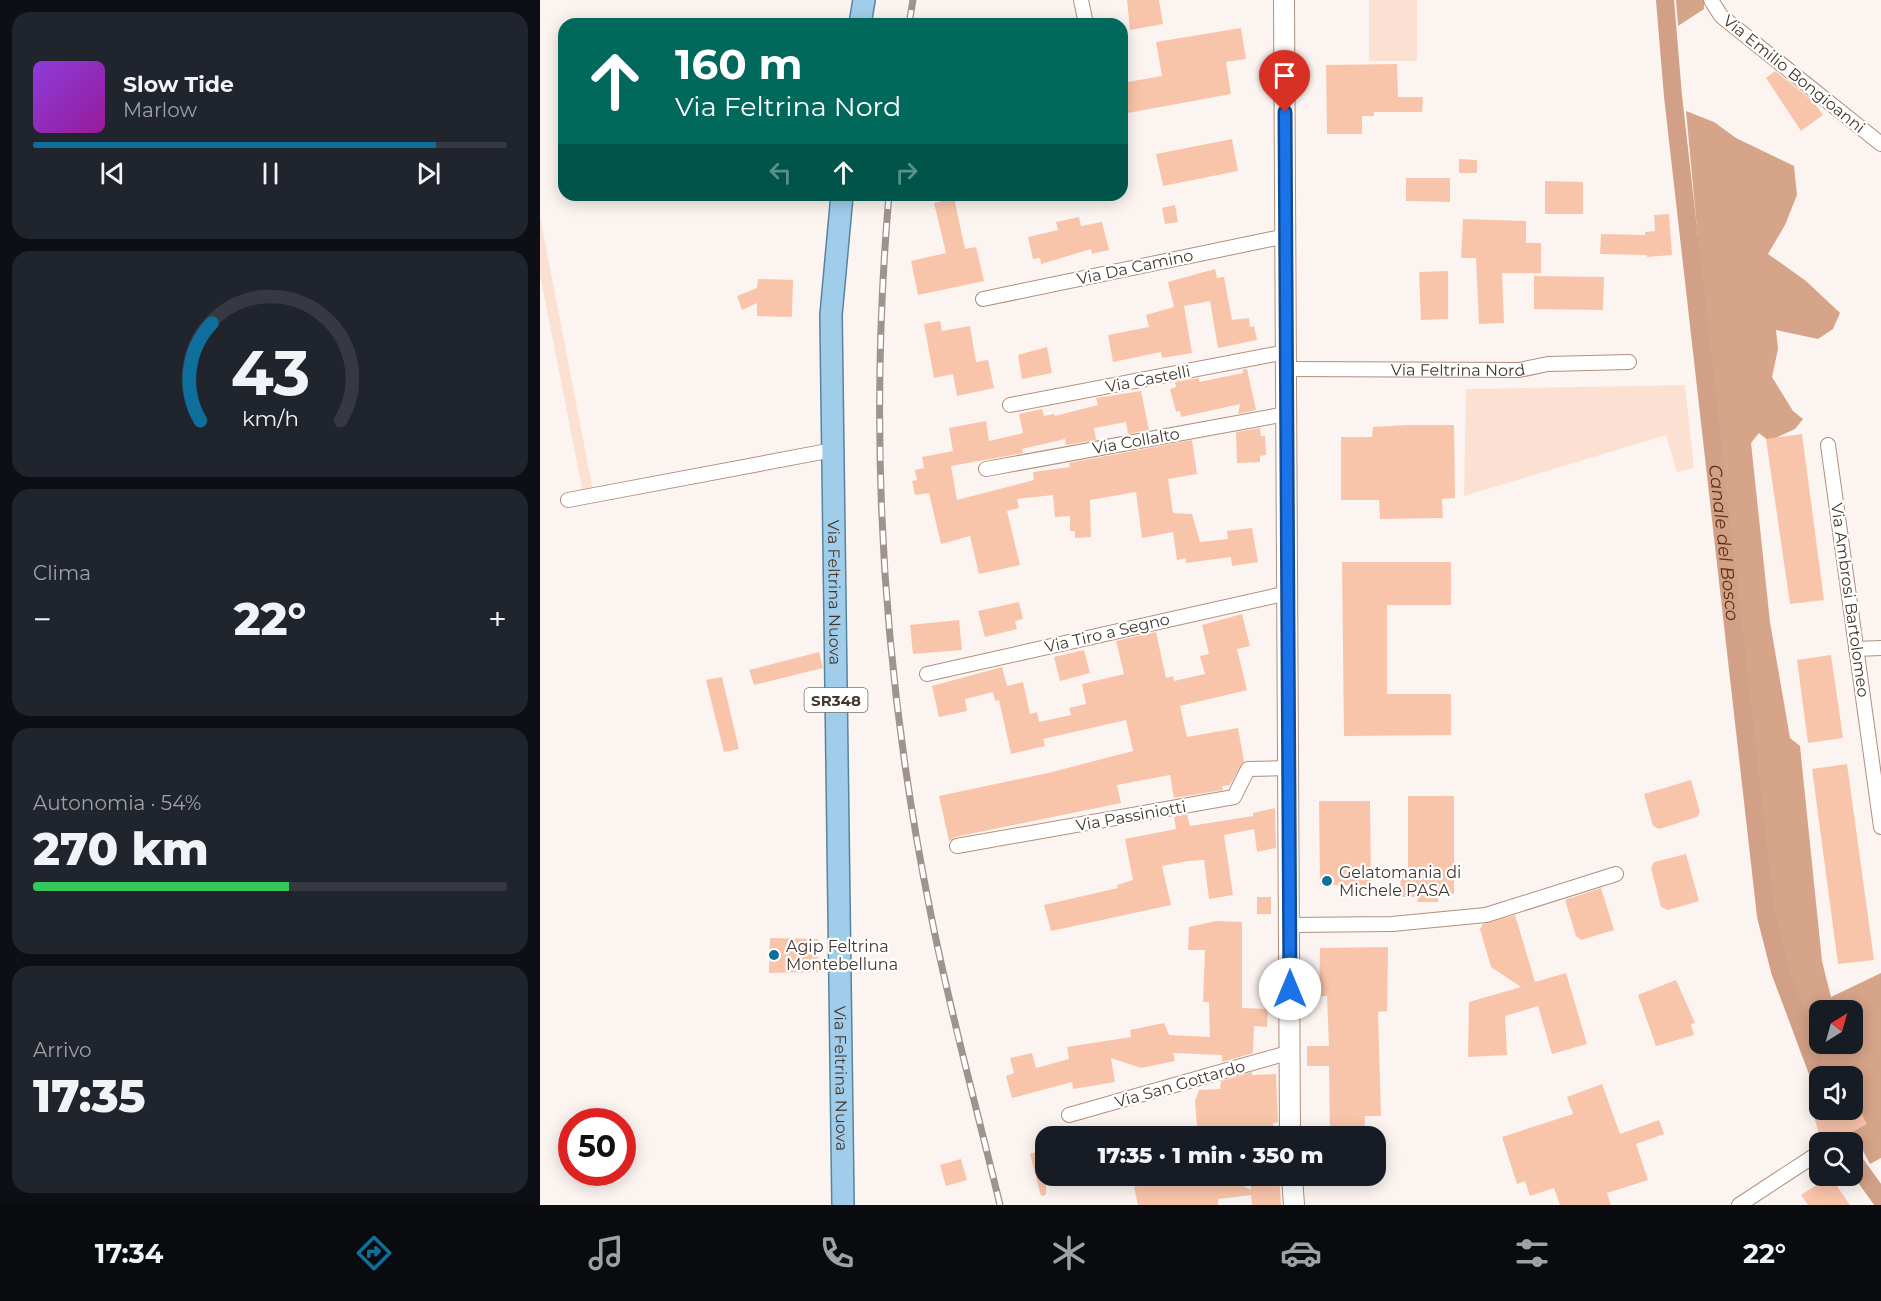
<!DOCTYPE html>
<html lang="it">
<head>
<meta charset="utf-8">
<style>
  body { margin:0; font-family:Montserrat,sans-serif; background:#20242c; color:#f1f3f6; height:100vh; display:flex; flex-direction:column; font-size:22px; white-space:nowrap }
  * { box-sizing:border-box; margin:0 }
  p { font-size:20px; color:#9ea1a6 }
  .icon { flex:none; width:33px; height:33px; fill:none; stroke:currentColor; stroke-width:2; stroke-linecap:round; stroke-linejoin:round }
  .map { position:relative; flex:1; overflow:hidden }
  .details { display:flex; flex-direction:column; gap:12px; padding:12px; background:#0d0f14; width:540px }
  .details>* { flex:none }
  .hud { position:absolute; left:18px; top:18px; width:570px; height:183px; border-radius:18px; box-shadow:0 3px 15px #0003; background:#00695c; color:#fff; overflow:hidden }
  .needle { width:39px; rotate:37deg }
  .fabs { position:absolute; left:1269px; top:1000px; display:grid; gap:12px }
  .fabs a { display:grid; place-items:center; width:54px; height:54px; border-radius:12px; background:#171b24; box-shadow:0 3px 15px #0003; font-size:30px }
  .speed { position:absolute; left:18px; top:1108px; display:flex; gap:12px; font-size:30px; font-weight:700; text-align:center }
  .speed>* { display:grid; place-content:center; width:78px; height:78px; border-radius:50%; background:#171b24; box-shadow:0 3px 15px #0003; line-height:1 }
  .speed .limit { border:9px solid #d22; background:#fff; color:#111 }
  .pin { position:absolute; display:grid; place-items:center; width:51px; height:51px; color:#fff; margin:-62px -26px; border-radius:50% 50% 50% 0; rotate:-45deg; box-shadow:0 0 6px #0007 }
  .pin .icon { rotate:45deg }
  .me { position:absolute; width:66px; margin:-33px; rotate:0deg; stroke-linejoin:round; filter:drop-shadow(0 0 4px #0008) }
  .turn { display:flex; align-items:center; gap:21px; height:126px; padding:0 18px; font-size:27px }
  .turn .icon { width:78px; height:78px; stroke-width:2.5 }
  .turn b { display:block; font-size:42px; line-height:51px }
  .lanes { display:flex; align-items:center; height:57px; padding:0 18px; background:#0003; justify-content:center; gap:30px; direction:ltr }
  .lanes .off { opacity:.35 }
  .big { font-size:45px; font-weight:800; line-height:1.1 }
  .details .card { flex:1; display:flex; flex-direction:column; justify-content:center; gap:9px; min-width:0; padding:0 21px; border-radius:18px; background:#20242c }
  .details .dial { align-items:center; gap:0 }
  .dial svg { height:156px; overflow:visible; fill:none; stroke:#363941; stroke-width:7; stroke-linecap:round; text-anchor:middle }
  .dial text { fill:#f1f3f6; stroke:none }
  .song { display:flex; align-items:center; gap:18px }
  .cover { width:72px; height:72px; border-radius:9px; background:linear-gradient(135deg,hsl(270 70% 55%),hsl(300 70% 35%)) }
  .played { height:6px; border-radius:3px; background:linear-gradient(90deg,#0e6e9c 85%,#363941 85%) }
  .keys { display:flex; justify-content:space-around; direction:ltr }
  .heat { display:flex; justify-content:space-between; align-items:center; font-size:33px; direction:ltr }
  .charge { height:9px; border-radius:4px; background:linear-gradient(90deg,#34c759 54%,#363941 0) }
  .trip { position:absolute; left:495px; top:1126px; width:351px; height:60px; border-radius:18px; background:#171b24; box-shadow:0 3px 15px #0003; font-weight:800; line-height:60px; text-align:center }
  .tabs { display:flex; height:96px; justify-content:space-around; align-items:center; background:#090b0e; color:#9ea1a6 }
  .tabs .icon { width:42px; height:42px }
  .tabs .current { color:#0e6e9c }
  .tabs b { font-size:27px; color:#f1f3f6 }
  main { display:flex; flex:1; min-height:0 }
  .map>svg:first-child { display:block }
  .green { fill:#fce1d3 }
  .forest { fill:#d6a489; fill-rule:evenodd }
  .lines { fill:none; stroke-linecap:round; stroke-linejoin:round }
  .canal { stroke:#d2a086; stroke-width:18 }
  .building { fill:#f9c5aa }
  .minor-casing { stroke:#b18f7d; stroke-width:16 }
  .secondary-casing { stroke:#b18f7d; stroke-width:22 }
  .primary-casing { stroke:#57849f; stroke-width:24 }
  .minor { stroke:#fff; stroke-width:14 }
  .secondary { stroke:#fff; stroke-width:20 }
  .primary { stroke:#a0ceea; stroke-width:21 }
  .rail-casing { stroke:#9e938d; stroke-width:7 }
  .rail { stroke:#fff; stroke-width:4.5; stroke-dasharray:14; stroke-linecap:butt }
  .route-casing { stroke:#114b97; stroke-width:15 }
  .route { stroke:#1a73e8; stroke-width:10 }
  .poi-dot { fill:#0e6e9c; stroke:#fff; stroke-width:2 }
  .labels { text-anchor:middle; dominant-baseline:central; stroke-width:4.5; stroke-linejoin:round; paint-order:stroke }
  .shield { fill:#fff; stroke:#7d736d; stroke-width:1.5 }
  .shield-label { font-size:15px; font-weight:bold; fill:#45372f }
  .street-label { font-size:16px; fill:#45372f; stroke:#fff }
  .poi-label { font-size:16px; fill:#45372f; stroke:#fff; text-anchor:start }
  .water-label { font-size:18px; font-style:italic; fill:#5e2f11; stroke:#fff }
</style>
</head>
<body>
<main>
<section class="details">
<div class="card">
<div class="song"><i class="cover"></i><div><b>Slow Tide</b><p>Marlow</p></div></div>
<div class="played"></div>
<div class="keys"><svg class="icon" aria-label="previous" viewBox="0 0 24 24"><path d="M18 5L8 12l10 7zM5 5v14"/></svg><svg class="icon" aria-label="pause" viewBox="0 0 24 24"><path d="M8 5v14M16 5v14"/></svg><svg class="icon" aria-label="next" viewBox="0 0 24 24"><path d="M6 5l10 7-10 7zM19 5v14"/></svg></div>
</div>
<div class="card dial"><svg viewBox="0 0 100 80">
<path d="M14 69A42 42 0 1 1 86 69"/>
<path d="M14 69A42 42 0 0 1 20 19" stroke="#0e6e9c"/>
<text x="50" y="56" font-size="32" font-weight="700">43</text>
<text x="50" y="72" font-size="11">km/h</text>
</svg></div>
<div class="card"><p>Clima</p>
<div class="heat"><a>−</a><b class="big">22°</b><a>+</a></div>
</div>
<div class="card"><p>Autonomia · 54%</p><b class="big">270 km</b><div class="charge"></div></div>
<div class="card"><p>Arrivo</p><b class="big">17:35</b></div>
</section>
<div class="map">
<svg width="1341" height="1205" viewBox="0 0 1341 1205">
  <rect width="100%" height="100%" fill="#fcf4f0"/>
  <path class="green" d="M829 0H877V61H829Z
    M0 216 55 501 45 503 0 275Z
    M1145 385 1154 468 1137 472 1126 435 924 496 926 389Z"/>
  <path class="forest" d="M1136 0H1164V9L1138 26Z
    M1146 111 1174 122 1196 138 1254 166 1257 195 1245 225 1228 254 1266 281 1300 313 1293 329 1278 339 1236 330 1238 349 1232 377 1253 411 1263 419 1255 429 1229 441 1219 433 1211 443 1230 622 1250 738 1260 746 1282 961 1291 997 1341 973V1158L1330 1164 1302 1110H1312V1077H1286L1241 961 1215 784 1204 685 1197 589 1181 486ZM1280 1011H1312V1044H1280Z"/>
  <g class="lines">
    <g class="canal">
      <path id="s1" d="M1125 0 1133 96 1226 916 1240 971 1280 1078"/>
      <path d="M1292 1110 1305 1143"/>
      <path d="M1312 1159 1341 1199"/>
    </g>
  </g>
  <path class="building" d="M587 0H619L623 24 590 30Z
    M701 28 706 59 686 62 691 94 582 114V83L622 76 616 42Z
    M857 64 858 97H883L882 112H834V116H822V134H787L786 65Z
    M1235 71 1273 101 1283 115 1261 131 1226 78Z
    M692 139 698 171 623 186 616 154Z
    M919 159 937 160V173H919Z
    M866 178H910V202L866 201Z
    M1005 181 1043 182V214H1005Z
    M414 198 425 249 436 247 444 281 378 295 371 261 406 253 394 203Z
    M635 205 638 222 625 224 622 208Z
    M1129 214 1132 255 1107 257V255L1060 254 1061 234 1105 235V232L1115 231 1114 215Z
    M539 217 541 226 562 222 569 250 552 254 551 249 501 264 500 258 493 259 488 237 518 230 516 222Z
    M923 219 986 221V243H1001V273H962L964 323 939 324 936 258H921Z
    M675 269 677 278 684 277 692 320 709 318 710 327 714 326 717 340 678 348 670 301 644 306 652 353 622 358 621 352 573 362 568 335 609 327 606 315 634 307 628 282Z
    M908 271V319L881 320 879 272Z
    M994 276 1064 277 1063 310 994 309Z
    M218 279 253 280 252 317 217 316V303L202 310 197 296 217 288Z
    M400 321 402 331 430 326 436 362 448 360 454 388 417 396 413 374 394 378 384 324Z
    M507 347 512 373 482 379 478 355Z
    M703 369H707L716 410 698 414 700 404 641 417 640 411 636 412 630 389 636 387 635 382 659 378V382L703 373Z
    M601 391 609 430 588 434 586 422 554 428 556 440 526 445 525 439 482 449 483 453 411 466 417 500 494 480 493 472 530 467 529 463 652 440 657 474 628 479 633 513 652 514 660 542 688 539 687 531 712 528 718 562 692 566 691 557 646 563V558L637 560 633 532 602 538 596 492 550 500 551 537 535 538V531H530V516L515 517 513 495 477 499 479 508 467 511 480 565 439 574 430 536 401 544 389 493 375 495 372 481 377 480 375 470 384 468 382 457 413 451 409 428 446 421 449 441 483 433 479 414 502 409 504 416 514 414 515 416 558 405 556 398Z
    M868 425H914L915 498 902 499 903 518 840 519 839 500H801V437H832L833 427Z
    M720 428 721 436H725L726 455 720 456V462L697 463 696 432Z
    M1262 434 1284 600 1250 604 1226 439Z
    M802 562H911V605H847V694H911V735L804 736Z
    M479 602 483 619 475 621 477 629 445 637 438 611Z
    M702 614 710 646 697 649 707 690 640 706 647 737 698 728 704 761 690 785 682 786 683 790 634 798 630 775 577 785 581 803 415 837 409 841 399 796 508 773 593 751 586 720 503 739 505 746 471 754 459 700 455 701 453 692 425 699 427 711 399 717 392 686 462 667 467 686 483 682 490 714 497 712 499 722 531 715 529 708 546 704 542 684 584 674 576 641 616 632 626 678 633 676 634 681 665 674 660 656 669 654 662 625Z
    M419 620 422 650 373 654 370 625Z
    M544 650 550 673 520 681 514 657Z
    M279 652 283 668 214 685 209 670Z
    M1291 655 1303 738 1268 743 1257 660Z
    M182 677 199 749 184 752 166 680Z
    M1307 764 1334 960 1298 964 1272 769Z
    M1151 780 1160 812 1157 817 1119 829 1113 826 1104 794Z
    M868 796H914V894L898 893V902H878L877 897H861L860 870H868Z
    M779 801H830L831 885H780Z
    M735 808 736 848 717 852 714 829 684 835 693 895 669 899 664 860 648 861 622 866 631 905 511 931 504 905 578 888 577 885 593 880 585 839 636 829 634 817 647 814 650 826 713 816V813Z
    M1146 854 1159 901 1128 910 1121 907 1111 868 1114 862Z
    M1061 888 1074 930 1041 940 1036 936 1025 900Z
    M717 897H731V914H717Z
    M975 915 995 982 1026 973 1047 1044 1012 1054 998 1006 965 1016 967 1055 928 1057 929 1002 981 987 951 967 940 929 943 924Z
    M676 921 702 922V1008L728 1009 727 1027 714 1026 713 1053 682 1062V1055L633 1053 635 1061 601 1068 571 1058 575 1082 533 1089 532 1082 472 1098 466 1076 474 1073 470 1058 492 1053 496 1068 529 1059 527 1047 591 1037 590 1030 624 1023 629 1035 670 1037 669 1002H663L665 950H648L649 927Z
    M230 938 278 939V972L229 973Z
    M848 947 847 1011 838 1012 841 1116H825L824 1137H790L789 1066H767V1046H789L787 996H779L780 948Z
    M1136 980 1155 1023 1151 1024 1154 1035 1116 1046 1098 995Z
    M712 1072V1075L736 1074 738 1122 733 1123 734 1137H658L655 1101 659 1090 680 1089 681 1081Z
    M1062 1084 1080 1134 1119 1120 1124 1134 1096 1144 1108 1180 1067 1193 1071 1205H1020L1014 1188 990 1196 985 1181 977 1184 962 1137 1033 1114 1027 1097Z
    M1316 1103 1327 1124 1297 1140 1282 1143 1274 1117 1295 1110H1312V1104Z
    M506 1149V1195L501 1196 490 1154Z
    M421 1159 427 1180 406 1186 400 1165Z
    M660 1176H685L711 1190 710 1176H739L741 1205H712L711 1195 678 1199V1205H598L594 1187 622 1181 623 1186 660 1181Z
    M1290 1176 1310 1205H1268L1261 1195Z"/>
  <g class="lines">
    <g class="minor-casing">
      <g id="minor">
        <path d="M541 0 546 24"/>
        <path d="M1171 0 1181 16 1341 144"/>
        <path d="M443 299 746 236"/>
        <path id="s2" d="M746 369 979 370 1008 364 1089 362"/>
        <path d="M470 405 746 352"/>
        <path d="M1288 445 1341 827"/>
        <path d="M446 469 746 414"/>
        <path d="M28 500 293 450"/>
        <path d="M1316 649 1341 648"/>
        <path d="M387 674 748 593"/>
        <path d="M417 846 694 797 708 769 749 768"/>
        <path d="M750 925 852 924 946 915 1076 874"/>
        <path d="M529 1115 751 1052"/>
        <path d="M1199 1205 1280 1152"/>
      </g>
    </g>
    <g class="secondary-casing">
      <path id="secondary" d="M744 0 750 1137
        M752 1176 754 1205"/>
    </g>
    <g class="primary-casing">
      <g id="primary">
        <path d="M320 24 324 0"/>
        <path id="s3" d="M302 195 291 315 303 1205"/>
      </g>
    </g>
    <use href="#minor" class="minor"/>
    <use href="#secondary" class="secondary"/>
    <use href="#primary" class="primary"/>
    <g class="rail-casing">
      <path id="rail" d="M369 24 373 0
        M349 195C328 435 343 679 391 915 410 1012 437 1109 460 1205"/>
    </g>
    <use href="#rail" class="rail"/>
  </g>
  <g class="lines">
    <g class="route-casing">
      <path id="route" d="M745 112 750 989"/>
    </g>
    <use href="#route" class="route"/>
  </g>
  <g class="poi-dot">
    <circle cx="787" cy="881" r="6"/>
    <circle cx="234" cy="955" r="6"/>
  </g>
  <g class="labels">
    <rect class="shield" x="264.5" y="688" width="63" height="24" rx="4.5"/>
    <g class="shield-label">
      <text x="296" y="700">SR348</text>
    </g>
    <g class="street-label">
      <text transform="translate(1254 74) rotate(39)">Via Emilio Bongioanni</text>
      <text transform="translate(595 267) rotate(-12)">Via Da Camino</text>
      <text stroke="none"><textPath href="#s2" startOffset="172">Via Feltrina Nord</textPath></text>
      <text transform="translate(608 379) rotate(-11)">Via Castelli</text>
      <text transform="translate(596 441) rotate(-10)">Via Collalto</text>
      <text stroke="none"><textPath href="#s3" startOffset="398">Via Feltrina Nuova</textPath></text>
      <text transform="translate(1310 600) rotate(82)">Via Ambrosi Bartolomeo</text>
      <text transform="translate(567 633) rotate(-13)">Via Tiro a Segno</text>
      <text transform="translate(591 816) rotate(-10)">Via Passiniotti</text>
      <text stroke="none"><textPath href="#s3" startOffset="884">Via Feltrina Nuova</textPath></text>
      <text transform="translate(640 1084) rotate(-16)">Via San Gottardo</text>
    </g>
    <g class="poi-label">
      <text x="799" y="872">Gelatomania di<tspan x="799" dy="18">Michele PASA</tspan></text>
      <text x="246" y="946">Agip Feltrina<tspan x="246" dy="18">Montebelluna</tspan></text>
    </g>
    <g class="water-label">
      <text stroke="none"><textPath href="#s1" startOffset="546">Canale del Bosco</textPath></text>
    </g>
  </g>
</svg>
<div class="fabs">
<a><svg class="needle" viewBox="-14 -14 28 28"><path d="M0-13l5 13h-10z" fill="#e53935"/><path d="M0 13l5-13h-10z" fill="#9ea1a6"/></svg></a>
<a><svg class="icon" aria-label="sound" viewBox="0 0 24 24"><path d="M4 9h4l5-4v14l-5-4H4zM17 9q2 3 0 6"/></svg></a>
<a><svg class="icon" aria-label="search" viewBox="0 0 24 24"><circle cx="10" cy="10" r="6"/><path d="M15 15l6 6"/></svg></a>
</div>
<div class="speed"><div class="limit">50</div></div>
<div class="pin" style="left:745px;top:112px;background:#d93025"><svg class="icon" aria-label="arrive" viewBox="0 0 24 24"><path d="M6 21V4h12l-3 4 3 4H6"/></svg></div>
<svg class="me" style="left:750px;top:989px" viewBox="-20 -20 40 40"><circle r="19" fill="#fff"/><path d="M0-13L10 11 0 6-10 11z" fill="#1a73e8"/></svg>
<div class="trip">17:35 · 1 min · 350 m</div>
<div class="hud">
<div class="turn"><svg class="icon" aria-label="ahead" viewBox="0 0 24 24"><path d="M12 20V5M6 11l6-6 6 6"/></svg><div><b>160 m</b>Via Feltrina Nord</div></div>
<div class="lanes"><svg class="icon off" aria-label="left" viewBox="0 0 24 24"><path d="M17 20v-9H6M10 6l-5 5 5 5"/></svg><svg class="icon" aria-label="ahead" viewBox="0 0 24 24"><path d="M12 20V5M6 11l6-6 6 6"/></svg><svg class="icon off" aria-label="right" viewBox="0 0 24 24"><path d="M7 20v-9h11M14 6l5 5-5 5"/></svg></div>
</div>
</div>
</main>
<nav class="tabs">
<b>17:34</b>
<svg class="icon current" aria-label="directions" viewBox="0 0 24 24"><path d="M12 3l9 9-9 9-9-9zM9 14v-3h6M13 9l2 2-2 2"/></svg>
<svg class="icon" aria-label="music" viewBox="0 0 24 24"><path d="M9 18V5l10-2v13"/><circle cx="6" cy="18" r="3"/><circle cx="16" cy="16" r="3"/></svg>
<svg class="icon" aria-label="phone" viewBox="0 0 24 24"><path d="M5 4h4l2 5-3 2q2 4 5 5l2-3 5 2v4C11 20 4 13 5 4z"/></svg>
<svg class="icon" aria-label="climate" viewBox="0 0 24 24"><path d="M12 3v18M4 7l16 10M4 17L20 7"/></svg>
<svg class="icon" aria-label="car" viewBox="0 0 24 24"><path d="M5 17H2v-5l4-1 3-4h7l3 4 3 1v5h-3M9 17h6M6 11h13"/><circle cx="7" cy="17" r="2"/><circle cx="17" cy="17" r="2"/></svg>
<svg class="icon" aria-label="filters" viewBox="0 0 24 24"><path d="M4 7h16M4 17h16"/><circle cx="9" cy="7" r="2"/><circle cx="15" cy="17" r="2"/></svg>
<b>22°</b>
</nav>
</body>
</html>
